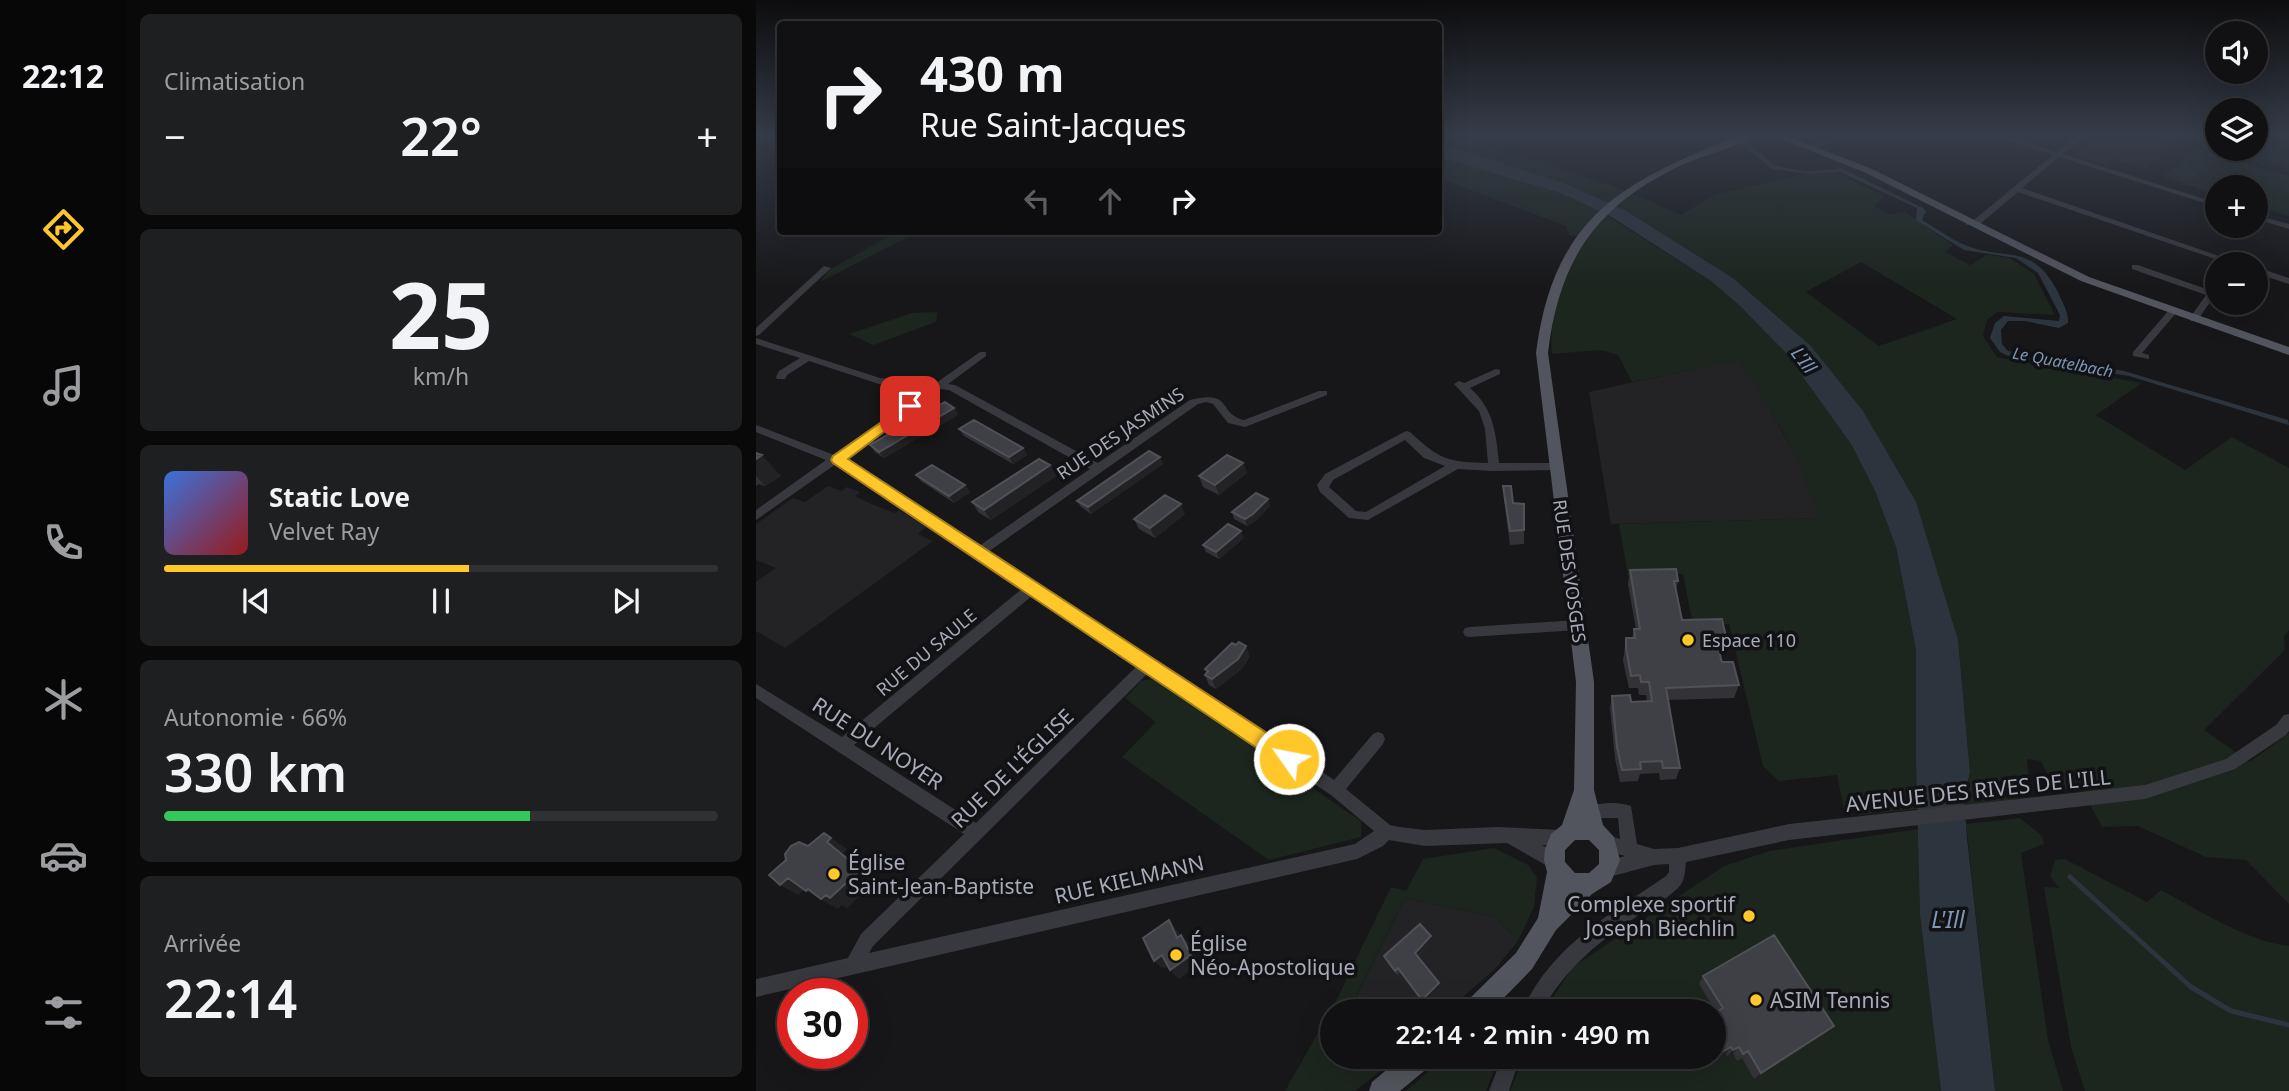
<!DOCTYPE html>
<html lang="fr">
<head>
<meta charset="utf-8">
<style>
  body { margin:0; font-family:"Noto Sans",sans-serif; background:#1e1f21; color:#f1f3f6; height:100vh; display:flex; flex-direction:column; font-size:26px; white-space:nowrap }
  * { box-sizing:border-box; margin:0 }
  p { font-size:23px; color:#9c9da0 }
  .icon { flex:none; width:38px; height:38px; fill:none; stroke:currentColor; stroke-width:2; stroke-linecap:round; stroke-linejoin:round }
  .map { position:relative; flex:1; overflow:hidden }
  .side { display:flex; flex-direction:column; gap:14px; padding:14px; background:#09090a; width:630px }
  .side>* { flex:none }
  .hud { position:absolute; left:21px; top:21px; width:665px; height:214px; border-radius:7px; box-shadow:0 7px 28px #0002,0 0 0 2px #303133; background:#111113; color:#f1f3f6; overflow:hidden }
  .tools { position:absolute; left:1449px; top:21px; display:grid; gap:14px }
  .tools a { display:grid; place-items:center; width:63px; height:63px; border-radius:50%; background:#111113; box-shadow:0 7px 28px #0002,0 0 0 2px #303133; font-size:35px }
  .speed { position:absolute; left:21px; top:978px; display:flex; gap:14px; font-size:35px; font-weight:700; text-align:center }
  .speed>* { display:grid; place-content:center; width:91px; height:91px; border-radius:50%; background:#111113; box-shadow:0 7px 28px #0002,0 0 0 2px #303133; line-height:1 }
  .speed .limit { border:10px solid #d22; background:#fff; color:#111 }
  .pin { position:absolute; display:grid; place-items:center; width:60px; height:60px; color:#fff; margin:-30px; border-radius:14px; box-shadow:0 4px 10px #0006 }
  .me { position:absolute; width:77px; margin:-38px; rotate:303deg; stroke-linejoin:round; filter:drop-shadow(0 0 5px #0008) }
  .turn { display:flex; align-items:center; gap:24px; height:147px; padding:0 28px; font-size:32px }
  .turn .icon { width:91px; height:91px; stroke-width:2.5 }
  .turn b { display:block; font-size:49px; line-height:60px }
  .lanes { display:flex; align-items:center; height:66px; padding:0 28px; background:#0003; justify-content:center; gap:35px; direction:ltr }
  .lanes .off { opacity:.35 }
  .big { font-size:52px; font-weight:600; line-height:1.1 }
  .side .card { flex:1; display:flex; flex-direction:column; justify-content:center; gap:10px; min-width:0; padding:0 24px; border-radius:10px; background:#1e1f21 }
  .side .dial { align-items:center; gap:0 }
  .dial b { font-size:91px; line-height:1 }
  .song { display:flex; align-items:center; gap:21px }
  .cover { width:84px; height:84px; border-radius:10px; background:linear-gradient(135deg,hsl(220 70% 55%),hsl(0 70% 35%)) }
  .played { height:7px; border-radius:4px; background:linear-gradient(90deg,#ffc729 55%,#303133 55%) }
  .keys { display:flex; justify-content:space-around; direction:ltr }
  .heat { display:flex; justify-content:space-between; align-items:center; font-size:38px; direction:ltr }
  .charge { height:10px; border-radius:5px; background:linear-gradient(90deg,#34c759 66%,#303133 0) }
  .trip { position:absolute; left:564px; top:999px; width:406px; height:70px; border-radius:35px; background:#111113; box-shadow:0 7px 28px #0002,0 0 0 2px #303133; font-weight:600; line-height:70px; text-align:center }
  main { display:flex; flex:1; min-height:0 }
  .tabs { display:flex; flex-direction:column; width:126px; justify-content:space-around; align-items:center; background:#070708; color:#9c9da0 }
  .tabs .icon { width:49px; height:49px }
  .tabs .selected { color:#ffc729 }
  .tabs b { font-size:32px; color:#f1f3f6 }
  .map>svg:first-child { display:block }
  .built { fill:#232326 }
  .green { fill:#1c251e; fill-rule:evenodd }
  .water { fill:#2c353e }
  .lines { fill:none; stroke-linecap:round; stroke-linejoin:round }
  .stream { stroke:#2c353e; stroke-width:5 }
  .minor { fill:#38383f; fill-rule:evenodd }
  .major { fill:#53555e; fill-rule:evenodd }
  .wall { fill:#333337 }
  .shaded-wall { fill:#222225 }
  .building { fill:#3f4045; stroke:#505157; stroke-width:2 }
  .route { fill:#ffc729; stroke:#a6811b; stroke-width:2 }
  .poi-dot { fill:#ffc729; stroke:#121214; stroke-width:2.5 }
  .labels { text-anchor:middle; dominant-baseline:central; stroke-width:7; stroke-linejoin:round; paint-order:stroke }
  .far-water-label { font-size:16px; font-style:italic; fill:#7c98b8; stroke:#121214 }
  .street-label { font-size:18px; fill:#a8acba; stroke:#121214 }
  .poi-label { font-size:18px; fill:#a8acba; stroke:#121214; text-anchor:start }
  .water-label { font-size:19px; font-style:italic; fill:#7c98b8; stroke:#121214 }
  .near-street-label { font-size:21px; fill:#a8acba; stroke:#121214 }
  .near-poi-label { font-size:21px; fill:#a8acba; stroke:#121214; text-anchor:start }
  .near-water-label { font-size:23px; font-style:italic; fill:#7c98b8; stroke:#121214 }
</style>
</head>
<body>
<main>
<nav class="tabs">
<b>22:12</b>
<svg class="icon selected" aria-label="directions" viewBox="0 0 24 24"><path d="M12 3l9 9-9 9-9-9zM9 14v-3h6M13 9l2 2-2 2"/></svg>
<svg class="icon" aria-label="music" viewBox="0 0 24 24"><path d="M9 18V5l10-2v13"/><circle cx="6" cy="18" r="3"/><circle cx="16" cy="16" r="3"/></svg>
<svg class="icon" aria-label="phone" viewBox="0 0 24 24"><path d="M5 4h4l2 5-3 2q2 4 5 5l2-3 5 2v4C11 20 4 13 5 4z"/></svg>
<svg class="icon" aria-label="climate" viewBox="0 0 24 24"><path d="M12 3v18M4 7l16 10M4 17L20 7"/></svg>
<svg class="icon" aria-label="car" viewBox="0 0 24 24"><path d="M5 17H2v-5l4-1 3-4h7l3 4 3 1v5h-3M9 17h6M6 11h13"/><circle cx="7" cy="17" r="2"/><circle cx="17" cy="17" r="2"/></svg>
<svg class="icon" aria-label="filters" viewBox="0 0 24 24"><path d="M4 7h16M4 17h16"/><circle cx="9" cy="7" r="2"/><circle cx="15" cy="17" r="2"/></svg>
</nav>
<section class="side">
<div class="card"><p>Climatisation</p>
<div class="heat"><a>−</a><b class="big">22°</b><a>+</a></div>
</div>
<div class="card dial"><b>25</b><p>km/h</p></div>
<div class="card">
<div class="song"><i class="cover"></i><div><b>Static Love</b><p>Velvet Ray</p></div></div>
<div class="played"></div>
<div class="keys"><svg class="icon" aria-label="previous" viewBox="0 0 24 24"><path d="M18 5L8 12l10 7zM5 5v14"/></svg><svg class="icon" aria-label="pause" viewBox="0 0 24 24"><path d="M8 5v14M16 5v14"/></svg><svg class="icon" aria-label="next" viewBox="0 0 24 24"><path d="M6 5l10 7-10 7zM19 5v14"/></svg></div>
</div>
<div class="card"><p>Autonomie · 66%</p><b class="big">330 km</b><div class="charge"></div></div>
<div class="card"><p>Arrivée</p><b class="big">22:14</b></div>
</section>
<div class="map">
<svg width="1533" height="1091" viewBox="0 0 1533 1091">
  <rect width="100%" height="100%" fill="#171719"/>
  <path class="built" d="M1346 133H1415L1420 134 1403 149 1406 157 1389 169 1358 159 1350 165 1318 155Z
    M983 359 1008 397 1052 480 1063 518 855 524 833 392Z
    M72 486 86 491 91 487 104 492 99 496 113 503 139 513 143 510 170 527 162 534 177 541 29 648 0 631V582L20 568 0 560V524L37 498 49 502Z
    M649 898 740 917 762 941 740 968 691 1011 593 1012Z"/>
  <path class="green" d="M683 133 775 159 871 191 925 215 958 195 1040 176 1079 172 1128 196 1118 206 1133 214 1149 212 1197 245 1189 252 1214 265 1231 255 1253 258 1278 274 1299 315 1241 312 1231 320 1227 336 1241 357 1386 383 1340 415 1429 470 1476 437 1533 468V630L1528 636 1529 650 1448 730 1494 762 1533 733V904L1490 860 1450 857 1382 826 1346 827 1327 791C1305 793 1293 780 1285 761L1271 759 1273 778 1269 795 1255 800 1207 805 1214 772 1202 640 1054 345 977 278 872 212H845L955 281 985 307 1029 352 1095 444 1119 491 1140 547 1160 650 1161 809 1103 815 1101 809H1088L1081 775 1023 781 1007 766 973 624 937 625 927 574 872 576 863 524 1063 518C1046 461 1016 409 983 360L876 382 862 355 845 350 796 354C793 331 800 294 810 272 816 260 824 249 831 238L813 235 810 226 683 178ZM1105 262 1201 319 1123 346 1050 292Z
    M1432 133 1461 134V149L1504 150 1493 160 1457 149 1460 146 1427 137Z
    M1530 133H1533V168L1503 159Z
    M1439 149 1533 176V216L1500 205V187H1461V194L1407 177Z
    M142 231H164L64 282 73 270Z
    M181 312 180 322 117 345 93 334 156 313Z
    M396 679 605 821V837L513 860 366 757 400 722 369 698 385 681Z
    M1264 818 1286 836 1288 844 1265 853 1292 1040 1307 1091H1239L1210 824Z
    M1162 829 1164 915 1185 1091H754L768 1057H957V1012L788 1011 817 967 968 866 1013 851Z
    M738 848 772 865 781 878 778 907 762 941 740 917 649 898 593 1011 576 1012V1057H602L626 1070 599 1091H529L579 1003 635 887 650 891 667 859Z
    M1309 859 1391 902 1405 890C1445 911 1488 940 1533 946V1091H1329L1315 1047 1288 887 1303 888 1294 876 1299 860Z
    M689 1057H743L730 1091H650Z"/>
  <path class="water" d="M990 141 1018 165 1050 172 1085 168 1167 208 1170 211 1166 220C1180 228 1194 239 1209 245 1249 262 1275 241 1302 292 1306 302 1313 313 1312 323L1303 328 1269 321H1252L1245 330 1246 344 1252 351 1368 371 1532 420 1533 425 1373 376 1252 356 1244 352 1234 338 1239 323 1248 316 1303 321 1304 315 1282 273 1260 258 1208 250 1160 220 1161 208 1084 172 1054 174 1016 169 984 143Z
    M683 143 810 184 872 212 977 278 1054 345 1107 411 1160 502 1202 640 1214 772 1208 798 1211 838 1239 1091H1185L1164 915 1160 759V650L1140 547 1119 491 1095 444 1029 352 985 307 955 281 854 216 805 193 683 157Z"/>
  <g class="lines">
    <path class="stream" d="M1314 877 1435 987 1475 1011 1533 1025"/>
    <path class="minor" d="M1085 133H1094L1057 149 1051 148Z
      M1230 133H1240L1301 152 1324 133H1331L1307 154 1461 203V207L1303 157 1266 188 1486 264H1474L1262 192 1225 223 1210 225V221L1219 219 1297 155Z
      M1500 215 1533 224V229L1500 219Z
      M1376 265H1382L1453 290 1458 284 1461 283V292L1441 321H1435L1433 319 1450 295 1376 269Z
      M68 266 75 268 3 335 0 336V328Z
      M1500 267 1533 278V284L1500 273Z
      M1416 309 1421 312 1386 353 1393 355V359L1377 356V352L1413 310Z
      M0 338 124 378 180 383 224 352H230V356L192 384 199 385 342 463 434 400C478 389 461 414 488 420L563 391H571V395L489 427 472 423 457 404 450 402 442 404 232 552 578 780 617 734 622 732 627 734 629 739 627 744 590 789 634 825 643 827 669 830 742 827 805 830 811 832 813 838 811 844 805 846 786 845 805 855 807 861 805 867 799 869 793 867 751 843 669 846 633 840 627 846 601 859 0 997V979L92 958 105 934 208 834 0 698V684L86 737 267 588 88 468 80 464 0 520V510L70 460 0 432V425L78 455 172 388 123 384 53 361 31 375 29 379H21L20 377 23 371 44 358 0 344ZM184 389 193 390 334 469 223 546 96 462 88 459ZM277 595 382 665 220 823 98 745ZM392 673 575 795 618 831 599 844 113 953 117 946Z
      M740 369 744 370V374L714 388C738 409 740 434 743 463H801L805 464 807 467 805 470 736 471 702 469 612 520 593 518 564 492 561 485 569 474 650 431 654 432C684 460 692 462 732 463L729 429 723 411 698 384 703 381 708 383ZM649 440 668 458 689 466 610 512 600 511 573 487 577 480Z
      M822 620 827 621 829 625 827 629 822 630 714 637 709 636 707 632 709 628 714 627Z
      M1533 714V731L1530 735 1479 769 1389 799 1033 840 930 862C929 872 929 881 922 888 910 900 891 909 877 919 839 944 808 971 785 1012H766C793 947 855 914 910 876L913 872V864L898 865 853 877 847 875 845 869 847 863 869 856 845 849 843 843 845 837 851 835 864 839 862 818H841L835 816 833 811 835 806C846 802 864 802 875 806L881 844 898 849 922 848 1033 824 1389 785 1470 759 1520 725 1528 715Z
      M746 1057H764L753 1091H733Z"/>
    <path class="major" d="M989 133H1001C981 148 951 154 928 164 841 204 803 259 792 353L838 682V790L847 825 858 837 864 860 855 882 836 894 800 930 776 969 734 1012H704L708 1004 760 953 782 918 791 872 788 860 789 849 795 834 806 825 818 790 820 682 780 353C798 213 869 181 989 133ZM819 840H833L843 850V864L833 873H819L809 862V850Z
      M1011 133H1023L1116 169 1333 277 1533 347V355L1325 281 1110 173Z
      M646 1057H677L674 1066 644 1091H613L616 1082Z"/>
  </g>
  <path class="wall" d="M198 408 202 415 128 458 119 452 114 445Z
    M203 429 267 448 271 455 257 464 208 436Z
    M0 453 25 476 9 486 3 484 0 486Z
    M404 457 407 464 335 514 325 507 321 501Z
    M487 463 491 473 463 495 447 487 443 476Z
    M294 465 300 476 235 520 223 513 216 502Z
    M160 475 209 485 214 492 198 503 165 481Z
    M747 486 757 503 768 504V544L754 545 748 500Z
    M512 499 514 506 500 521 491 526 478 519 476 512Z
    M429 514 399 538 383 529 378 519Z
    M488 538 463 559 450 552 447 545Z
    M874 570 922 581 920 590 926 620 971 641 967 654H963L966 662 983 685 978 698 912 700 924 768 920 779 904 780 903 773 884 774 882 781 864 782 859 759 854 708 856 696 875 702 891 701 890 695H883L882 688H873L867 661 870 638H876L878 629H880L872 584Z
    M494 656 486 669 460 689 453 685 449 675 451 673 449 669Z
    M676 941 662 956 683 983 684 988 667 1004 644 973 641 975 630 961 628 956Z
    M947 976 1078 1026 1070 1033 998 1079 986 1058 981 1061 977 1053 971 1057 970 1053 961 1058 957 1052V1014L960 1012 943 984Z"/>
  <path class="shaded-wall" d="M198 408 202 415 128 458 123 452Z
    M267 448 271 455 257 464 253 457Z
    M6 455 25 476 9 486 0 476V459Z
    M404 457 407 464 335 514 332 507Z
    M487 463 491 473 463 495 459 485Z
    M294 465 300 476 235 520 228 510Z
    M209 485 214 492 198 503 193 496Z
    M512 499 514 506 500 521 491 526 489 519Z
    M425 504 429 514 399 538 394 528Z
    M485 531 488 538 463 559 460 552Z
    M490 646 494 656 486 669 460 689 456 679Z
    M68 833 91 849 87 853 116 877 112 880 117 884 91 908 86 905 82 909 50 891 52 889 96 870 71 842Z
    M32 878 50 888 42 895 24 885Z
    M413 920 421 930 430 947 421 938Z
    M425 935 434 944 444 964 423 979 414 970Z
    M675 936 676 941 660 957 659 953Z
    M406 955 416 964 407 969 398 961Z
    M683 983 684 988 667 1004 666 1000Z
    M1078 1026 1070 1033 998 1079 1005 1073Z
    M975 1047 970 1053 961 1058 966 1052Z
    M983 1047 977 1053 971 1057 977 1050Z"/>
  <path class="building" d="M189 402 198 408 123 452 114 445Z
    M218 420 267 448 253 457 203 429Z
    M393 451 404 457 332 507 321 501Z
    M0 453 6 455 0 459Z
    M471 455 487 463 459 485 443 476Z
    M283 459 294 465 228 510 216 502Z
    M176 465 209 485 193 496 160 475Z
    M747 486H755L757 503 768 504V530L754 531Z
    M500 493 512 499 497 514 489 519 476 512Z
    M409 495 425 504 394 528 378 519Z
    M472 524 485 531 460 552 447 545Z
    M920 569 922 581H918L926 620 966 619 971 641H961L965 659 966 662H977L983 685 910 688 924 768H907L906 761 884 762 885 769 866 770 861 747 856 696 874 695 875 702 896 701 893 682H885L884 675 875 676 870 648V638H879L878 629H884L874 570Z
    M483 642 490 646 482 659 456 679 449 675 452 671 449 669 476 643 480 645Z
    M68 833 75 838 71 842 100 866 96 870 101 873 74 898 70 895 65 899 52 889 50 891 32 878 24 885 13 875 30 860 29 854 35 846 43 842 52 846Z
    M413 920 421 938 425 935 435 955 414 970 406 955 398 961 387 938Z
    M664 924 675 936 659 953 683 983 666 1000 642 968 639 971 628 956Z
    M1018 935 1078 1026 1005 1073 992 1051 987 1054 983 1047 977 1050 975 1047 966 1052 959 1040 957 1041V1014L967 1008 947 976Z"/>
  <linearGradient id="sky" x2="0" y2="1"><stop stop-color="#0d0d0e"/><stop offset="0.47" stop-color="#363c49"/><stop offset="1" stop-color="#363c49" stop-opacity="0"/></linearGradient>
  <rect width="1533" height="286" fill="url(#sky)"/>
  <path class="route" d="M154 402 160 406 158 409 92 459 540 752 543 759 540 765 533 768 526 765 77 463 75 460 77 456Z"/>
  <g class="poi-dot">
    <circle cx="932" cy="640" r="7"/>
    <circle cx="78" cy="874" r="7"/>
    <circle cx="993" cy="916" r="7"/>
    <circle cx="420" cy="955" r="7"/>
    <circle cx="1000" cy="1000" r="7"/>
  </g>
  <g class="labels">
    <g class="far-water-label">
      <text transform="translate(1307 362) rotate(11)">Le Quatelbach</text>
    </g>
    <g class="street-label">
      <text transform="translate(364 433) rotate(-34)">RUE DES JASMINS</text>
      <text transform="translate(814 571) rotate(82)">RUE DES VOSGES</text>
      <text transform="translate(170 652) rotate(-40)">RUE DU SAULE</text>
    </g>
    <g class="poi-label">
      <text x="946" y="640">Espace 110</text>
    </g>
    <g class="water-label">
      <text transform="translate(1048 360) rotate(53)">L'Ill</text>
    </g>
    <g class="near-street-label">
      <text transform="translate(122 743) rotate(33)">RUE DU NOYER</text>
      <text transform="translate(256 768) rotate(-44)">RUE DE L'ÉGLISE</text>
      <text transform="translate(1222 790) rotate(-6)">AVENUE DES RIVES DE L'ILL</text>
      <text transform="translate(373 879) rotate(-13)">RUE KIELMANN</text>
    </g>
    <g class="near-poi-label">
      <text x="92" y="862">Église<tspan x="92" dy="24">Saint-Jean-Baptiste</tspan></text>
      <text x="979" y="904" text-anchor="end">Complexe sportif<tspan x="979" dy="24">Joseph Biechlin</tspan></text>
      <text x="434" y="943">Église<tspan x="434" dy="24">Néo-Apostolique</tspan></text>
      <text x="1014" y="1000">ASIM Tennis</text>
    </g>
    <g class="near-water-label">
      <text x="1192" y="919">L'Ill</text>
    </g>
  </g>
</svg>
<div class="tools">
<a><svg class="icon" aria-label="sound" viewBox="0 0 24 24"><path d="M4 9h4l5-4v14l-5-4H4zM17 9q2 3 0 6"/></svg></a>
<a><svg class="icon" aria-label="layers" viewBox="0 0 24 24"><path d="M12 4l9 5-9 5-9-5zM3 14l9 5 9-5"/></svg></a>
<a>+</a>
<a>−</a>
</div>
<div class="speed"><div class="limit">30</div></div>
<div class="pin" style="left:154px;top:406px;background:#d93025"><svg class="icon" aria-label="arrive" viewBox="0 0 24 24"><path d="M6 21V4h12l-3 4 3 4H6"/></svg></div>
<svg class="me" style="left:533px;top:759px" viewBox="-20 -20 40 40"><circle r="17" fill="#ffc729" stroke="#fff" stroke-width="3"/><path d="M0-11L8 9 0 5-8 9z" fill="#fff"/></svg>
<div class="trip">22:14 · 2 min · 490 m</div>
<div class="hud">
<div class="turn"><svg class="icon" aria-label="right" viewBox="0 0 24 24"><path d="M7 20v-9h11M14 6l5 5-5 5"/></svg><div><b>430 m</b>Rue Saint-Jacques</div></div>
<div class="lanes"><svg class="icon off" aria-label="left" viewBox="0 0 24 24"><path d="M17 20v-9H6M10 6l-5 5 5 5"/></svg><svg class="icon off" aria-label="ahead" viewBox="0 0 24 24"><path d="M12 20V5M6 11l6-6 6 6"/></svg><svg class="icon" aria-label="right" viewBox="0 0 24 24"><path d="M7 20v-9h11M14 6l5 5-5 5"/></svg></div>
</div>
</div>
</main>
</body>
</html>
